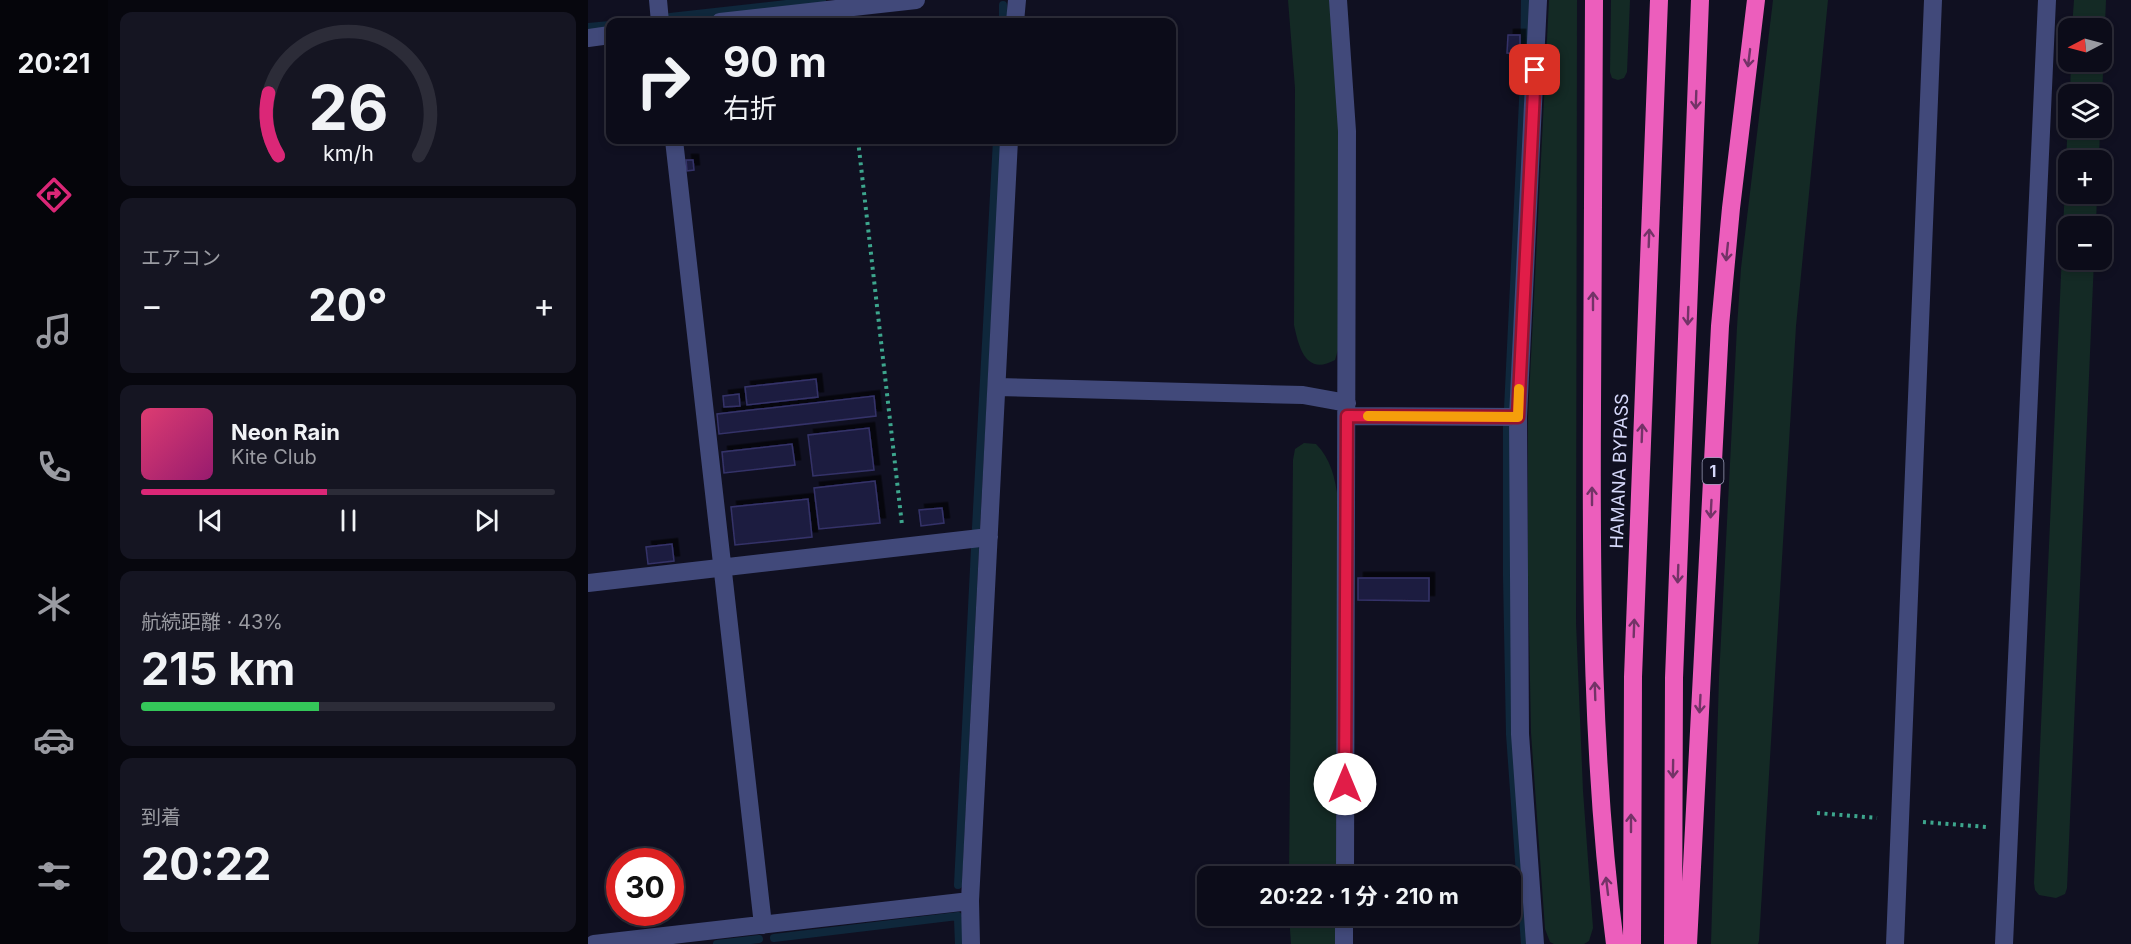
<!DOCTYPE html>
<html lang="ja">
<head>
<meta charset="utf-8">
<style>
  body { margin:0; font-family:Inter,"Noto Sans JP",sans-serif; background:#151522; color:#f1f3f6; height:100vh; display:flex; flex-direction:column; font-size:22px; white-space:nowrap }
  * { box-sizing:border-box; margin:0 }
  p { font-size:20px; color:#9a9ba2 }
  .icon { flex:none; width:33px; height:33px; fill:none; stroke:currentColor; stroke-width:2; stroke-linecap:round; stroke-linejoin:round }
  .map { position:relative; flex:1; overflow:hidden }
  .panel { display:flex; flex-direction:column; gap:12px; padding:12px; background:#07070e; width:480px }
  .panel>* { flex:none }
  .top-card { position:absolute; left:18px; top:18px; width:570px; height:126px; border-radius:12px; box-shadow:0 3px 9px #0003,0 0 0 2px #2c2c38; background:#0c0c19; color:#f1f3f6; overflow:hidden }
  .needle { width:39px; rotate:264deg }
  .controls { position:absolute; left:1470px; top:18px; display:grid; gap:12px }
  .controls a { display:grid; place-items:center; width:54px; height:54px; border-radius:12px; background:#0c0c19; box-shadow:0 3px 9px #0003,0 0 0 2px #2c2c38; font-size:30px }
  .speed { position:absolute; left:18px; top:848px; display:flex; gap:12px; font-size:30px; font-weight:700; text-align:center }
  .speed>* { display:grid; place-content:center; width:78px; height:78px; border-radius:50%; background:#0c0c19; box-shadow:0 3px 9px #0003,0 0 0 2px #2c2c38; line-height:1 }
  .speed .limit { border:9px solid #d22; background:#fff; color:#111 }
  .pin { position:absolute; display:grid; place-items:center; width:51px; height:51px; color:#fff; margin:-26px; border-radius:12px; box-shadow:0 3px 9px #0006 }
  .me { position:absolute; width:66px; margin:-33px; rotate:0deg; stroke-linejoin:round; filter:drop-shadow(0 0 4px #0008) }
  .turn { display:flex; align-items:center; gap:21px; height:126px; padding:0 18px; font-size:27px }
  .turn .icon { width:78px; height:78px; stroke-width:2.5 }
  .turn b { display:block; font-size:42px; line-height:51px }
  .big { font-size:45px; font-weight:700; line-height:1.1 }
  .panel .tile { flex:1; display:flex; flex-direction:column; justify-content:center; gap:9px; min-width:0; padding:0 21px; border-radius:12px; background:#151522 }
  .panel .dial { align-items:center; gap:0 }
  .dial svg { height:156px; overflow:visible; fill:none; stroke:#2c2c38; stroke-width:7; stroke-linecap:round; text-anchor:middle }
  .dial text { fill:#f1f3f6; stroke:none }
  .song { display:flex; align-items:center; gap:18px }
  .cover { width:72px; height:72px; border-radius:9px; background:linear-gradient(135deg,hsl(340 70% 55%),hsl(320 70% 35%)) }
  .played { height:6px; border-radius:3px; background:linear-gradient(90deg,#db2777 45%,#2c2c38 45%) }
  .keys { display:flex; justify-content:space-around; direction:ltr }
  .heat { display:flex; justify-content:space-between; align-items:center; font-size:33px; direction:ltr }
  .charge { height:9px; border-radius:4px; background:linear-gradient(90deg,#34c759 43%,#2c2c38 0) }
  .trip { position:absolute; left:609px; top:866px; width:324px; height:60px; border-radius:12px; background:#0c0c19; box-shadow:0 3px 9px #0003,0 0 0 2px #2c2c38; font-weight:700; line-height:60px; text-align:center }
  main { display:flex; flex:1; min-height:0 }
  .tab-bar { display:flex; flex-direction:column; width:108px; justify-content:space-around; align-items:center; background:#05050a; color:#9a9ba2 }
  .tab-bar .icon { width:42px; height:42px }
  .tab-bar .active { color:#db2777 }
  .tab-bar b { font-size:27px; color:#f1f3f6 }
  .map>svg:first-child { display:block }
  .green { fill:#142a25 }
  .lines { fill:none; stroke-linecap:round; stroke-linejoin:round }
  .stream { stroke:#0f273b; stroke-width:8 }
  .building { fill:#1f1e40; stroke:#343369; stroke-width:1.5; filter:url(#shadow) }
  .path { stroke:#3da68d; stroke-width:4; stroke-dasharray:3 4.5; stroke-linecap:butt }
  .minor { stroke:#41497a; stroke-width:18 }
  .highway { stroke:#ec5ebc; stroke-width:18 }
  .oneway { stroke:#733367 }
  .route-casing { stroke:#92132f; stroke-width:15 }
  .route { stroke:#e11d48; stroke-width:10 }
  .slow { stroke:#f59e0b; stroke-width:10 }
  .labels { text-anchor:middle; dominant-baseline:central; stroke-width:6; stroke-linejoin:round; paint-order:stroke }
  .shield { fill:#101021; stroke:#9a9cb9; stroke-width:1.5 }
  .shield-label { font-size:16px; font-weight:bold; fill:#d5d8fa }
  .street-label { font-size:18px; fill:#d5d8fa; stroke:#101021 }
</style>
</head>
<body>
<main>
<nav class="tab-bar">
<b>20:21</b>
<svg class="icon active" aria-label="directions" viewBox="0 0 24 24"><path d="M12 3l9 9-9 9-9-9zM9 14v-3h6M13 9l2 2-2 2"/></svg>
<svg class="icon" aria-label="music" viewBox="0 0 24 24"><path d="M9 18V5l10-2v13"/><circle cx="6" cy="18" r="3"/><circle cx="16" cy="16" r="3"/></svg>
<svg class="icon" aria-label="phone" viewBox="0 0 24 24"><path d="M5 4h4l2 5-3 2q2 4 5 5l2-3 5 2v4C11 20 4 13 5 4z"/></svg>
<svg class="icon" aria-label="climate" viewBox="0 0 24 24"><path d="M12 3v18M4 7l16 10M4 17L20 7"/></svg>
<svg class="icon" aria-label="car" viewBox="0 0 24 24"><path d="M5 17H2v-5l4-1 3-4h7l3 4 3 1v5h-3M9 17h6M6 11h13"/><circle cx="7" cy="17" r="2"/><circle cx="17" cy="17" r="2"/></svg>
<svg class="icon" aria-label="filters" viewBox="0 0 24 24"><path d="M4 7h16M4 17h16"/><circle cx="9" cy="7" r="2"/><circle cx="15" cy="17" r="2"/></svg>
</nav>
<section class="panel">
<div class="tile dial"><svg viewBox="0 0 100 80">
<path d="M14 69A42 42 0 1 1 86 69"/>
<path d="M14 69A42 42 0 0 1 9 37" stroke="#db2777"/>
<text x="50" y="56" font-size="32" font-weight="700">26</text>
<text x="50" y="72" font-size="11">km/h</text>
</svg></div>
<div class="tile"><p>エアコン</p>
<div class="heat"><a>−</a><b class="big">20°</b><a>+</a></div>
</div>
<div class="tile">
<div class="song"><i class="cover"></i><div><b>Neon Rain</b><p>Kite Club</p></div></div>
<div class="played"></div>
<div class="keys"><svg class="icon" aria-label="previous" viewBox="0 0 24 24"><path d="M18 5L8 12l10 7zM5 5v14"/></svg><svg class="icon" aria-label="pause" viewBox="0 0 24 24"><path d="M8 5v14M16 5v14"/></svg><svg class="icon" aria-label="next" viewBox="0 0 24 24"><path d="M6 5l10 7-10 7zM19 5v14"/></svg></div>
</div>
<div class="tile"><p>航続距離 · 43%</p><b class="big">215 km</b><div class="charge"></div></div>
<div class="tile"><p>到着</p><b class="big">20:22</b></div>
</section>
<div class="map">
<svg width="1543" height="944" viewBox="0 0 1543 944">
  <defs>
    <filter id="shadow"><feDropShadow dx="5.5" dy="-5.5" stdDeviation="0" flood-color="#0009"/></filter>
  </defs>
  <rect width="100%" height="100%" fill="#101021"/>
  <path class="green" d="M700 0H742L751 131 750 350 747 360C718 376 711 348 706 325L707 88Z
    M961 0H989L988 623 995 791 1005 928 1001 941 996 944H966L962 942 957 929 943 733 940 576V417Z
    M1023 0H1042L1039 72 1036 78 1030 80 1024 78 1022 72Z
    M1185 0H1240L1208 326 1171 941 1170 944H1123L1131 678 1149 327 1153 268Z
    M1486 0H1518L1514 97V94H1482L1483 62H1514V28H1484Z
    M1480 118V128H1512L1511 160H1480V194H1509L1508 226H1480V260H1506L1479 888 1477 894 1468 898 1451 895 1447 890 1446 883Z
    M716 443 728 444C743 459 747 478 750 499L748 876H701L705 460 707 449Z
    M701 915H748L747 944H703Z"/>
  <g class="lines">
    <path class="stream" d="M82 17 234 0
      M40 22 61 20
      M415 22V5
      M0 27 22 25
      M920 409 936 80 937 0
      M919 425V576L922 734 937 944
      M388 528 409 140
      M370 885 387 549
      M370 919 371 944
      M186 938 370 916
      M129 944 171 939"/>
  </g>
  <path class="building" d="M920 35H932V54L919 53Z
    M98 160H105L106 170 99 171Z
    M228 379 230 397 159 405 157 387Z
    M151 394 152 406 136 407 135 396Z
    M286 396 288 416 131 434 129 414Z
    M281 428 286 470 225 476 220 435Z
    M204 444 207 465 136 473 134 452Z
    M287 481 292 523 231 529 226 488Z
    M220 499 224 537 147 545 143 507Z
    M354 508 356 523 333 526 331 510Z
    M84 544 86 561 60 564 58 547Z
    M770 578H841V601L770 600Z"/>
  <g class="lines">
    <path class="path" d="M270 140 314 525
      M1229 813 1289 818
      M1335 822 1399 827"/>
    <path class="minor" d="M70 0 72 22
      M750 0 759 131 757 876
      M132 22 328 0
      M427 22 429 0
      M0 38 22 35
      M86 140 175 925
      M409 387 715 395 759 403
      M759 416 930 417
      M0 583 401 537
      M6 944 382 901
      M383 944 382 901 421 140
      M756 944V915
      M947 944 932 734 930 417 950 0
      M1307 944 1345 0
      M1416 944 1459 0"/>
    <path class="highway" d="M1006 0C1006 136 1005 272 1004 408 1003 587 1004 766 1027 944
      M1044 944 1045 677 1071 0
      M1085 944 1086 678 1112 0
      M1100 944 1132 326 1143 208 1168 0"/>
  </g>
  <defs><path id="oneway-shaft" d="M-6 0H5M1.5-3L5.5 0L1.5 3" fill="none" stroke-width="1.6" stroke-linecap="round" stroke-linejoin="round" transform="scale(1.5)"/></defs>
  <g class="oneway">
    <use href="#oneway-shaft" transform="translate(1161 58) rotate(97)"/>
    <use href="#oneway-shaft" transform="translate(1108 100) rotate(92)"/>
    <use href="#oneway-shaft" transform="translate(1061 238) rotate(-88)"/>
    <use href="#oneway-shaft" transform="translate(1139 252) rotate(96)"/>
    <use href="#oneway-shaft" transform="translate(1005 301) rotate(-90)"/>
    <use href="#oneway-shaft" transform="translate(1100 316) rotate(92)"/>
    <use href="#oneway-shaft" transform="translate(1054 433) rotate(-88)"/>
    <use href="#oneway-shaft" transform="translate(1004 496) rotate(-90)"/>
    <use href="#oneway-shaft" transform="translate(1123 509) rotate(93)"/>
    <use href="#oneway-shaft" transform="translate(1090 574) rotate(92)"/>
    <use href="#oneway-shaft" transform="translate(1046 628) rotate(-88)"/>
    <use href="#oneway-shaft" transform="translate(1007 691) rotate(-92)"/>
    <use href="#oneway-shaft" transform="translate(1112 704) rotate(93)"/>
    <use href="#oneway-shaft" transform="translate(1085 769) rotate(91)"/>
    <use href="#oneway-shaft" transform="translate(1043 823) rotate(-90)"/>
    <use href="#oneway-shaft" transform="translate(1019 886) rotate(-97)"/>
  </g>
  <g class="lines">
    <g class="route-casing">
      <path id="route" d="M757 784 759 416 930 417 947 70"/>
    </g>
    <use href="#route" class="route"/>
    <path class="slow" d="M780 416 930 417 931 389"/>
  </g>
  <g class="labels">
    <rect class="shield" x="1114.5" y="458" width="21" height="26" rx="4.5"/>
    <g class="shield-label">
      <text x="1125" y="471">1</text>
    </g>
    <g class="street-label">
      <text transform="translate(1031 471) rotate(-88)">HAMANA BYPASS</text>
    </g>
  </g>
</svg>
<div class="controls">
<a><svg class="needle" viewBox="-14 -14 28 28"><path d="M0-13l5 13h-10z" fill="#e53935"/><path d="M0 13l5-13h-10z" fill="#9a9ba2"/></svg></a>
<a><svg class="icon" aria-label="layers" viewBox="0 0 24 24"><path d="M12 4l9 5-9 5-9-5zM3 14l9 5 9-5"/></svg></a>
<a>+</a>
<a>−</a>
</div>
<div class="speed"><div class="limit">30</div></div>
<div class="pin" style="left:947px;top:70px;background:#d93025"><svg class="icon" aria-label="arrive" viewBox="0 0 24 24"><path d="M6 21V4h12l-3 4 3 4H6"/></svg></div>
<svg class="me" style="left:757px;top:784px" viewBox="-20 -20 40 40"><circle r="19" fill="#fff"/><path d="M0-13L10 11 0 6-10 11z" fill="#e11d48"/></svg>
<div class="trip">20:22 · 1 分 · 210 m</div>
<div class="top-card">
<div class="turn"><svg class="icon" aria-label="right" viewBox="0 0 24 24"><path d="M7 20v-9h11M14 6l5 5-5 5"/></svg><div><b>90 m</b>右折</div></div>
</div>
</div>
</main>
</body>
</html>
